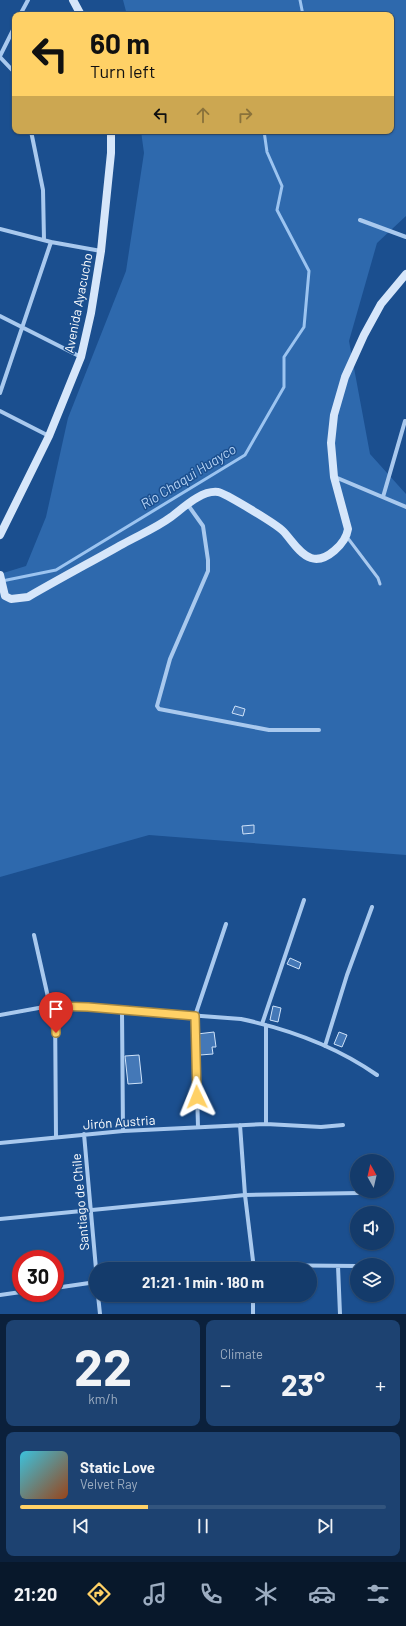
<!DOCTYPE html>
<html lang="en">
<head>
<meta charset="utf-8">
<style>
  body { margin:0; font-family:Barlow,sans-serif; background:#1d4271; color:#f1f3f6; height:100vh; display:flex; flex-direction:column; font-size:15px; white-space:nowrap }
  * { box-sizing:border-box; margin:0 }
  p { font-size:13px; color:#9dadc1 }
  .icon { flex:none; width:22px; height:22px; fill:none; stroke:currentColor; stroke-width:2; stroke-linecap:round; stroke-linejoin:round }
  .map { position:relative; height:1314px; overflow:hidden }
  .details { display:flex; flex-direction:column; gap:6px; padding:6px; background:#0b203b; flex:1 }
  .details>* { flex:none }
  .top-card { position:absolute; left:12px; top:12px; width:382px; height:122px; border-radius:8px; box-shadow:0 1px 3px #0004,0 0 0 1px #33557e; background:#ffd166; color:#111; overflow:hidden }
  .needle { width:26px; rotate:352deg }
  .fabs { position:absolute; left:350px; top:1154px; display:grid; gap:8px }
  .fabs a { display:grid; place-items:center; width:44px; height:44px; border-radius:50%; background:#143b6b; box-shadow:0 1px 3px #0004,0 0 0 1px #33557e; font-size:20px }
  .speed { position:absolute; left:12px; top:1250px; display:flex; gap:8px; font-size:20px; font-weight:700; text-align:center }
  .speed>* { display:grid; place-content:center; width:52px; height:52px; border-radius:50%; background:#143b6b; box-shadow:0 1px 3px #0004,0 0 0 1px #33557e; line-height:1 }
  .speed .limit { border:6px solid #d22; background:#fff; color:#111 }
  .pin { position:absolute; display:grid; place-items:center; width:34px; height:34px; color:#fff; margin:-41px -17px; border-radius:50% 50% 50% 0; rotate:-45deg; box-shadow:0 0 4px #0007 }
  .pin .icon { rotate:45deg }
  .me { position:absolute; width:44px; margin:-22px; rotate:358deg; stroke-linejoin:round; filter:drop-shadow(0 0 3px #0008) }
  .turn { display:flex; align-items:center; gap:14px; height:84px; padding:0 12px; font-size:18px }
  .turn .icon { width:52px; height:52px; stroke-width:2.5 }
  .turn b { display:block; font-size:28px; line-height:34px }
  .lanes { display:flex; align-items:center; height:38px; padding:0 12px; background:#0003; justify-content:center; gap:20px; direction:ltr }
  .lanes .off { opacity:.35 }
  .big { font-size:30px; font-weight:700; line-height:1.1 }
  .details .widget { flex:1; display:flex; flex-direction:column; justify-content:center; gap:6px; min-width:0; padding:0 14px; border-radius:8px; background:#1d4271 }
  .details .dial { align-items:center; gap:0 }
  .dial b { font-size:52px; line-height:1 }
  .song { display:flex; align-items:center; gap:12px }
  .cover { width:48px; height:48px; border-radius:6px; background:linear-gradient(135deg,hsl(190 70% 55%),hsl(20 70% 35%)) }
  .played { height:4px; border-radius:2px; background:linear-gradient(90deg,#ffd166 35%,#33557e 35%) }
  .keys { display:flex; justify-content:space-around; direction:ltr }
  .heat { display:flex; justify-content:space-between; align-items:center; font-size:22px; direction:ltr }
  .details .tiles { flex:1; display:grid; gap:6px; grid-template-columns:1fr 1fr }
  .widget:last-child { grid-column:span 2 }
  .trip { position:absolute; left:89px; top:1262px; width:228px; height:40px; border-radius:20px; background:#143b6b; box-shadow:0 1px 3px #0004,0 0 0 1px #33557e; font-weight:700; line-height:40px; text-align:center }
  .tabs { display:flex; height:64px; justify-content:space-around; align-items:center; background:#08182b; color:#9dadc1 }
  .tabs .icon { width:28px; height:28px }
  .tabs .current { color:#ffd166 }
  .tabs b { font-size:18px; color:#f1f3f6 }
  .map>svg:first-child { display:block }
  .green { fill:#2e69ad }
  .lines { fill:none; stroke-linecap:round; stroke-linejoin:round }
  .stream { stroke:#9cc4f0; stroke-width:3 }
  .building { fill:#4478b7; stroke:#cfe3fa }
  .lane { stroke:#a9c9ee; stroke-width:3 }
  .street { stroke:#a9c9ee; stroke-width:4 }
  .secondary { stroke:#d6e6fa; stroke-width:8 }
  .route-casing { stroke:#a68842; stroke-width:10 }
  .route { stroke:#ffd166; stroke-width:7 }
  .labels { text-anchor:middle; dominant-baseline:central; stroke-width:3; stroke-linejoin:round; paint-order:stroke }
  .street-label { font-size:13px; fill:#fff; stroke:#1b4f8f }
  .water-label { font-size:14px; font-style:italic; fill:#b5d3f5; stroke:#1b4f8f }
</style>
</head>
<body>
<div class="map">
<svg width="406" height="1314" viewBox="0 0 406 1314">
  <rect width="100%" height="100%" fill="#1b4f8f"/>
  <path class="green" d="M123 0H406V216L377 243 349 341 370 454 406 494V855L149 835 0 877V574L26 566 46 517 68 418 126 271 144 153 141 131H391V15H127Z"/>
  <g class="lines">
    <path class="stream" d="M300 0 303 15
      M2 581 56 570 245 455 284 387V357L304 327 309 271 277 210 282 186 267 152 264 131"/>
  </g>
  <path class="building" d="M235 706 245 709 243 716 232 713Z
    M254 825V833L243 834 242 826Z
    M290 958 301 963 299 969 287 964Z
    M273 1006 281 1008 278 1022 270 1020Z
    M214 1032 216 1047H212L213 1054 200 1055 197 1034Z
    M339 1032 347 1035 342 1047 334 1044Z
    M139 1055 142 1083 128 1084 125 1056Z"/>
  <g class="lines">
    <path class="lane" d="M347 537 378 578 380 584"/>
    <path class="street" d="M20 15 28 0
      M0 56 15 26
      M0 57 15 73
      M31 131 43 190 44 240
      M360 220 406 237
      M0 229 51 242 101 251
      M0 316 81 357
      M0 393 51 242
      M0 411 49 436
      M335 477 406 507
      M383 497 405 421
      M188 505 203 526 208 560V571L170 659 157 706 159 709 269 730H319
      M34 935 50 1006
      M55 1005 56 1136
      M122 1011 123 1131
      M0 1015 55 1005 241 1019C288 1029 337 1047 377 1075
      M262 1024 304 900
      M325 1046 347 975 372 907
      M266 1124 321 1127 343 1125
      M240 1125 245 1195 254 1269
      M198 1127 195 1016 226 924
      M84 1134 96 1269
      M0 1143 123 1131 266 1124V1025
      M0 1219 245 1195 360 1193
      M338 1266 340 1314
      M217 1269 254 1265 357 1266
      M55 1288 96 1282
      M0 1295 21 1292
      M98 1295 100 1314
      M253 1314V1295"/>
    <path class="secondary" d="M73 0 81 15
      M0 535 49 436 81 357 91 313 101 251 111 153V131
      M0 575 5 596 11 599 28 597C59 579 91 562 123 544 139 535 156 528 171 517 183 508 201 490 218 492 225 493 276 524 283 531 291 539 299 554 311 558 326 563 346 543 348 529L334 477 331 443 334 415 345 377 364 335 381 304 406 274"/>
  </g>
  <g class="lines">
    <g class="route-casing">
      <path id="route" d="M56 1033 55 1006 88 1007 195 1016 197 1097"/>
    </g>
    <use href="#route" class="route"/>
  </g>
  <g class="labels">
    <g class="street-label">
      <text transform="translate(78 303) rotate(-79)">Avenida Ayacucho</text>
      <text transform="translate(119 1122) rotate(-4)">Jirón Austria</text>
      <text transform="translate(80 1202) rotate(-95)">Santiago de Chile</text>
    </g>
    <g class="water-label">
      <text transform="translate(188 476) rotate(-32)">Río Chaqui Huayco</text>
    </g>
  </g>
</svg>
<div class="fabs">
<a><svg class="needle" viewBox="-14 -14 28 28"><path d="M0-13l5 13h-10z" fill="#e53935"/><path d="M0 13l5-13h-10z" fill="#9dadc1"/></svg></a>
<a><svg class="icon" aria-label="sound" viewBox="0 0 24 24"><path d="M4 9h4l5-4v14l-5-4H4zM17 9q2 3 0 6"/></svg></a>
<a><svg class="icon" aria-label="layers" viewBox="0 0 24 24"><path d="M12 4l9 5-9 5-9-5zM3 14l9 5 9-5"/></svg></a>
</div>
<div class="speed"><div class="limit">30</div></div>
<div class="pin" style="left:56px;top:1033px;background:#d93025"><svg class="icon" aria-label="arrive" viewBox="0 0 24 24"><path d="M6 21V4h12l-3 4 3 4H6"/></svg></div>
<svg class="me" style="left:197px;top:1097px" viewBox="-20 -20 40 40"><path d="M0-17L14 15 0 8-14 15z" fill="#ffd166" stroke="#fff" stroke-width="4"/></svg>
<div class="trip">21:21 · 1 min · 180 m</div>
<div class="top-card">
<div class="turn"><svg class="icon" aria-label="left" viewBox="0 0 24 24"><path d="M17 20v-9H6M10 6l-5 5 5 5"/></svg><div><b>60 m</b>Turn left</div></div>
<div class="lanes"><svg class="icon" aria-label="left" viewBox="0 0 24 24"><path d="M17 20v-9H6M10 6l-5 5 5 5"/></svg><svg class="icon off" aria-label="ahead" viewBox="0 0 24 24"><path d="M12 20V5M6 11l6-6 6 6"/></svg><svg class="icon off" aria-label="right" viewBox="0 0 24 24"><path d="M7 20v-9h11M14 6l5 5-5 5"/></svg></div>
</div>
</div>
<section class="details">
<div class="tiles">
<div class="widget dial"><b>22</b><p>km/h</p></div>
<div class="widget"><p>Climate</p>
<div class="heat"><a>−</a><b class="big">23°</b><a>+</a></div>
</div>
<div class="widget">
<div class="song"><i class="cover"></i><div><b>Static Love</b><p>Velvet Ray</p></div></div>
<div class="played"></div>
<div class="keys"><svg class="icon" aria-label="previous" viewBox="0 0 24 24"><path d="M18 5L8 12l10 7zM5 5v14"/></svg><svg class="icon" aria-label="pause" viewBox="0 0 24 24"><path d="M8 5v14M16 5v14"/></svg><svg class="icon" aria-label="next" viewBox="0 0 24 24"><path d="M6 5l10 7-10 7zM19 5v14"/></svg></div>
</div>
</div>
</section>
<nav class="tabs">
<b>21:20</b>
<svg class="icon current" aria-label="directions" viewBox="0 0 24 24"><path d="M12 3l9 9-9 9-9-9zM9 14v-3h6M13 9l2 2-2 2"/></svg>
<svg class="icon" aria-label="music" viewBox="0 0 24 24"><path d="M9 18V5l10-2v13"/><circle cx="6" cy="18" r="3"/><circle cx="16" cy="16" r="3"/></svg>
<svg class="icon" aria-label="phone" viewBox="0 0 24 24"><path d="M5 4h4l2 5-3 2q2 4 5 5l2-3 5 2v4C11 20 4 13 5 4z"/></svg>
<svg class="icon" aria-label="climate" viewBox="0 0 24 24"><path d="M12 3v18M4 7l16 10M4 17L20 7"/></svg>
<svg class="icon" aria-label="car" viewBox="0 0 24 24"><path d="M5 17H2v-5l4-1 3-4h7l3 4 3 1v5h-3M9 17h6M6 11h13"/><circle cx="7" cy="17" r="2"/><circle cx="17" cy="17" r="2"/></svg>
<svg class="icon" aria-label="filters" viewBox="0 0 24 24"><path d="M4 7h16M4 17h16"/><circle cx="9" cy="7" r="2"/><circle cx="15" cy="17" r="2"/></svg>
</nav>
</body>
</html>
